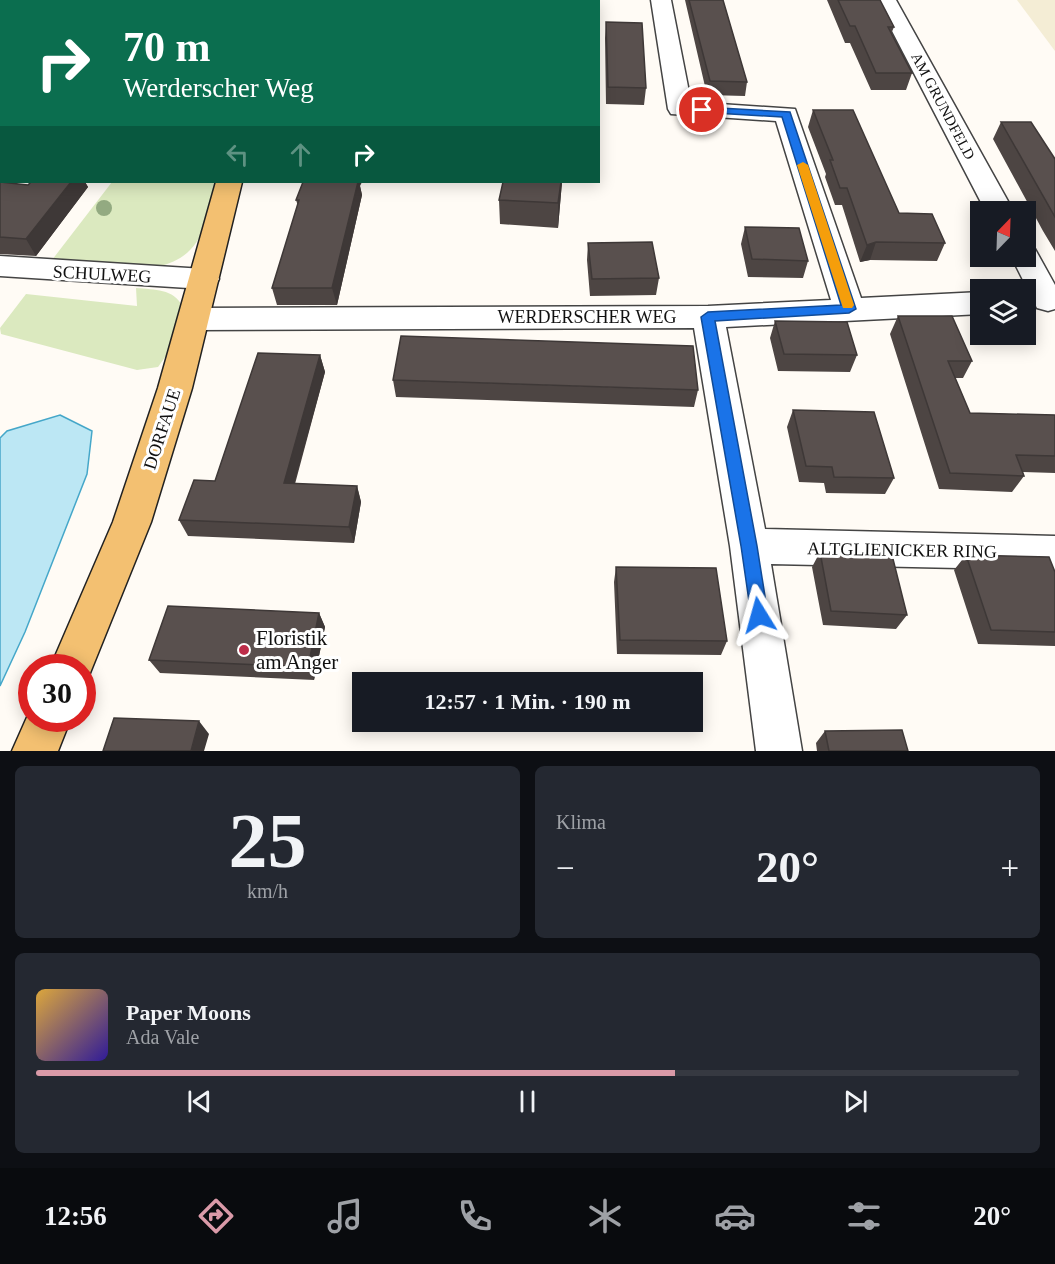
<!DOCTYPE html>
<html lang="de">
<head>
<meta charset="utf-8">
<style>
  body { margin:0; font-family:Georgia,serif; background:#242831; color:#f1f3f6; height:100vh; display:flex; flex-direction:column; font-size:22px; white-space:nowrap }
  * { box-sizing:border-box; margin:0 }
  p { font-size:20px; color:#9ea1a6 }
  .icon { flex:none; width:33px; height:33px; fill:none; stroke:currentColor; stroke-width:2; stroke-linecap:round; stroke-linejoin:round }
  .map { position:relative; height:751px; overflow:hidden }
  .panel { display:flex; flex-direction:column; gap:15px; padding:15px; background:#0d0f14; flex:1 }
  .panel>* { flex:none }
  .guide { position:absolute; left:0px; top:0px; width:600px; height:183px; box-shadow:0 3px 15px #0003; background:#0b6e4f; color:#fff; overflow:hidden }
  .needle { width:39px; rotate:23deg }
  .buttons { position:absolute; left:970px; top:201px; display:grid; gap:12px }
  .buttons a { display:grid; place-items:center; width:66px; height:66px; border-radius:0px; background:#171b24; box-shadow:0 3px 15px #0003; font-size:30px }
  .speed { position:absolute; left:18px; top:654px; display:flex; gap:12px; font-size:30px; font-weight:700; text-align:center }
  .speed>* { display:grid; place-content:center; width:78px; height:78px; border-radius:50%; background:#171b24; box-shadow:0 3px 15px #0003; line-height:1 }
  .speed .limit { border:9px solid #d22; background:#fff; color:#111 }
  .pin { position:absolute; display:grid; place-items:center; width:51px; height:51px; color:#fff; margin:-26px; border:3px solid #fff; border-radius:50%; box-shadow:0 2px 6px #0007 }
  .me { position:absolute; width:66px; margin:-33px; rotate:352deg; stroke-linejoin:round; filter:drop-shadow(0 0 4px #0008) }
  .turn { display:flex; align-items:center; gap:21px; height:126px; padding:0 24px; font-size:27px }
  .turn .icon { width:78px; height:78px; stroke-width:2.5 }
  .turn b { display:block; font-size:42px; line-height:51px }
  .lanes { display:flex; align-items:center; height:57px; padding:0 24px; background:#0003; justify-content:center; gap:30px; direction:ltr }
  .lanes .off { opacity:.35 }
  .big { font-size:45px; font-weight:600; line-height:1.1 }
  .panel .widget { flex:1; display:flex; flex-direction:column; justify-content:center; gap:9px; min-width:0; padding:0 21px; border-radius:9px; background:#242831 }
  .panel .dial { align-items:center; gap:0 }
  .dial b { font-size:78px; line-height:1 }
  .song { display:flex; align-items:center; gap:18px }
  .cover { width:72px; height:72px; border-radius:9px; background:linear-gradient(135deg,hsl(40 70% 55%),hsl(250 70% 35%)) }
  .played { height:6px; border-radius:3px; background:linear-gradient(90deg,#da9aa8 65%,#363941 65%) }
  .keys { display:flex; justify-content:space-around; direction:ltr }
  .heat { display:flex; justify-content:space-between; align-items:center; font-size:33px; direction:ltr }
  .panel .tiles { flex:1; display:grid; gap:15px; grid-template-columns:1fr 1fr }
  .widget:last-child { grid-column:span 2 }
  .trip { position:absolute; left:352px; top:672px; width:351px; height:60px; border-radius:0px; background:#171b24; box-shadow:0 3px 15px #0003; font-weight:600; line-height:60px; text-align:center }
  .menu { display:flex; height:96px; justify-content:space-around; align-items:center; background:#090b0e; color:#9ea1a6 }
  .menu .icon { width:42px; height:42px }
  .menu .on { color:#da9aa8 }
  .menu b { font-size:27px; color:#f1f3f6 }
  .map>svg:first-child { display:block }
  .farmland { fill:#f4edd5 }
  .green { fill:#dbe9bf }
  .water { fill:#bce7f4; stroke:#45a7c9; stroke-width:1.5 }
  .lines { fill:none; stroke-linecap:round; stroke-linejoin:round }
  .minor-casing { stroke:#444; stroke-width:3 }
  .major-casing { stroke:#222; stroke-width:3 }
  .minor { fill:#fff; fill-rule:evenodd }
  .major { fill:#f3c071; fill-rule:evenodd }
  .tree { fill:#93aa81 }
  .wall { fill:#4d4543 }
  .shaded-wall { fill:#3e3837 }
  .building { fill:#59504e; stroke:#3e3837; stroke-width:1.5 }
  .route { fill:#1a73e8; stroke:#114b97; stroke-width:1.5 }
  .slow { fill:#f59e0b }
  .poi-dot { fill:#bd2d49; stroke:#fff; stroke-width:2 }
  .labels { text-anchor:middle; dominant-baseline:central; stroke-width:6; stroke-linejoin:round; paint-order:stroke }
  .far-street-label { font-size:15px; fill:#111; stroke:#fff }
  .street-label { font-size:18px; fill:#111; stroke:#fff }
  .near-poi-label { font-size:21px; fill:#111; stroke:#fff; text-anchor:start }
</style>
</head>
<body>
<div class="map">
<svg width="1055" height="751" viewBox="0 0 1055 751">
  <rect width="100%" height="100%" fill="#fffbf5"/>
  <path class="farmland" d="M1017 0H1055V51Z"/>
  <path class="green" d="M112 182H216C204 223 206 255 157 267L52 260Z
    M136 288C155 290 173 288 183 307L168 353 158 367 137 370 1 334 0 328 26 294 137 306Z"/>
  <path class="water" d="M60 415 92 431 87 474 25 632 0 686V438L7 431Z"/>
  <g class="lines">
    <g class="minor-casing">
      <path id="minor" d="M218 0H241L217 2Z
        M651 0H671L691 102 795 109 861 298 981 292V314L726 327 765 529 1055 536V570L771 564 802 751H756L730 546 694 328 194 330 183 327 178 319 183 311 194 308 708 306 831 300 776 121 671 114 668 109Z
        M876 0H896L1014 212H986Z
        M0 116H2V130H0Z
        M1026 247 1035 249 1055 285V309L1048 311 1037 308 1011 256H1026Z
        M0 256 204 269 215 272 219 279 215 286 204 289 0 276Z"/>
    </g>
    <g class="major-casing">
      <path id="major" d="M289 0H309V2H289Z
        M216 182H242L192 388 151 522 92 668 86 683 82 684V668H50L113 522 158 388Z
        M32 706V718H71L58 751H12Z"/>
    </g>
    <use href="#minor" class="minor"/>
    <use href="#major" class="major"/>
  </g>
  <circle class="tree" cx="104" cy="208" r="8"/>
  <path class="wall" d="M517 0H559V2H517Z
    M685 0H723L747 82 745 96 707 95Z
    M827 0H880L894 27 891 34 912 73 906 90H871L850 43H845Z
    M606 22 646 88 644 105 606 104 605 38Z
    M2 45V89H0V46Z
    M813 110 899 213 945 243 937 261 870 260 860 262 842 205H835L825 177 826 174 808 127Z
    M1001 122 1055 159V251L1043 231 993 139Z
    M0 182 28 185 31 182H85L88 187 36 256 0 254Z
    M503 182H562L558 228 500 224 499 200Z
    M360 186 362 195 337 305H277L272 288 298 206 296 200Z
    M745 227 808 261 803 278 748 277 741 244Z
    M588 243 659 278 656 295 590 296 587 260Z
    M898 316 972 361 963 378H955L970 413 1055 415V473L1023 472 1024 476 1012 492 939 489 890 334Z
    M775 321 857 355 850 372 778 371 770 338Z
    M320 355 325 372 295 484 357 486 361 502 354 543 188 536 179 520 215 481Z
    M393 380 698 390 694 407 396 397Z
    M793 410 894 478 885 494 826 493 824 483 799 482 787 427Z
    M820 552 907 615 896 629 823 625 812 567Z
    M966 555 1055 572V646L978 644 954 570Z
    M616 567 727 641 721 655 617 654 614 582Z
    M319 613 325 627 314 680 160 673 149 660Z
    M825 731 908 751H817L816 743Z"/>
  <path class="shaded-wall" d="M164 0H181L180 2H163Z
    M71 182H85L88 187 36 256 26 239Z
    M356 182H362L360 186 362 195 337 305 332 288Z
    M561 182H562L558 228V203Z
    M876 242 870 260 860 262 867 245Z
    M320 355 325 372 290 499 284 483Z
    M357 486 361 502 354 543 349 527Z
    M319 613 325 627 314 680 308 667Z
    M199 721 209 734 204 751H191Z"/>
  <path class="building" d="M57 0H164L163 2H55Z
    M527 0H559V1Z
    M689 0H723L747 82 710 81Z
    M838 0H880L894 27H888L912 73H876L855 26H850Z
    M606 22 642 23 646 88 608 87Z
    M2 45V69H0V46Z
    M813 110H853L899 213 932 214 945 243 876 242 867 245 847 188H840L830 160H833Z
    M1001 122H1031L1055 159V217Z
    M0 182 28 185 31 182H71L26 239 0 237Z
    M303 182H358L332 288H272L299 200H296Z
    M503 182H561L558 203 499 200Z
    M745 227 799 228 808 261 752 259Z
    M652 242 659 278 592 279 588 243Z
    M898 316H952L972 361H948L970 413 1055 415V456L1016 455 1024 476 950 473Z
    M775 321 847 322 857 355 784 354Z
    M401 336 693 346 698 390 393 380Z
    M258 353 320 355 284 483 357 486 349 527 179 520 194 480 215 481Z
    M793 410 874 412 894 478 834 477 832 467 806 466Z
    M820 552 892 555 907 615 831 611Z
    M966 555 1049 557 1055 572V632L991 630Z
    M616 567 716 568 727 641 620 640Z
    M168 606 319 613 308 667 149 660Z
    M114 718 199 721 191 751H103Z
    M902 730 908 751H829L825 731Z"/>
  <path class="route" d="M702 107 790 112 856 309 849 313 715 321 757 546 768 615 765 620 759 622 753 620 751 615 741 546 701 317 708 312 841 305 782 117 698 112 697 110Z"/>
  <path class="slow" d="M803 162 808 165 854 305 852 308H843L842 305 797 165Z"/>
  <circle class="poi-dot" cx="244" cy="650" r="6"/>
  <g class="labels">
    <g class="far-street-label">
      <text transform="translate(943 106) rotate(62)">AM GRUNDFELD</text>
    </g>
    <g class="street-label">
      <text transform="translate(102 274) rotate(3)">SCHULWEG</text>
      <text x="587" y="317">WERDERSCHER WEG</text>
      <text transform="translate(162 429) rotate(-72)">DORFAUE</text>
      <text transform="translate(902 550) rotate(1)">ALTGLIENICKER RING</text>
    </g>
    <g class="near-poi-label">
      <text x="256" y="638">Floristik<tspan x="256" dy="24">am Anger</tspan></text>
    </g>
  </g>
</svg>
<div class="buttons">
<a><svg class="needle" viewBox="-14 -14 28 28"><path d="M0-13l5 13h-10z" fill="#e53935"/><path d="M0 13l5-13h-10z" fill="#9ea1a6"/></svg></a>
<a><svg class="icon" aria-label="layers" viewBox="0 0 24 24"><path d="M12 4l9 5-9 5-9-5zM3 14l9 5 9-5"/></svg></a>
</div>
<div class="speed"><div class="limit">30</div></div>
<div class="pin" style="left:702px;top:110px;background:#d93025"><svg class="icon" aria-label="arrive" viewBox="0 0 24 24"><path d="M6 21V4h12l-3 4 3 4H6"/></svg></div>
<svg class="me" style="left:759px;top:615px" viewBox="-20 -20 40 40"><path d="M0-17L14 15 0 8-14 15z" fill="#1a73e8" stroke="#fff" stroke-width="4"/></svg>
<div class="trip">12:57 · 1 Min. · 190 m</div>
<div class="guide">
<div class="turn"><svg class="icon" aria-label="right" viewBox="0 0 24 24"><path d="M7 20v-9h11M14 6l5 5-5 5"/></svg><div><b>70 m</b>Werderscher Weg</div></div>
<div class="lanes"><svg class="icon off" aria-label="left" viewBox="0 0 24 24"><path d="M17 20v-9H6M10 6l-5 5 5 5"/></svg><svg class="icon off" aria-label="ahead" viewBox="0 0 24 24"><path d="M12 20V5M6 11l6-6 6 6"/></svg><svg class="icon" aria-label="right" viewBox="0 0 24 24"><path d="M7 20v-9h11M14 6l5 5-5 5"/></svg></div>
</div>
</div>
<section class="panel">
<div class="tiles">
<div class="widget dial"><b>25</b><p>km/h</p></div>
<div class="widget"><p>Klima</p>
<div class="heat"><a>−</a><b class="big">20°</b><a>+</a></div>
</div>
<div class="widget">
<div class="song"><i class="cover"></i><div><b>Paper Moons</b><p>Ada Vale</p></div></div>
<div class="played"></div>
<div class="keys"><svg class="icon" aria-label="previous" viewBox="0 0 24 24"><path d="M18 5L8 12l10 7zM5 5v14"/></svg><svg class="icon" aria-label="pause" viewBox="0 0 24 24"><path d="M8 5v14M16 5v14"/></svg><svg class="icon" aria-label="next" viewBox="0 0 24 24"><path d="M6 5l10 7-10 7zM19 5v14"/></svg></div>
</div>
</div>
</section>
<nav class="menu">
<b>12:56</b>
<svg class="icon on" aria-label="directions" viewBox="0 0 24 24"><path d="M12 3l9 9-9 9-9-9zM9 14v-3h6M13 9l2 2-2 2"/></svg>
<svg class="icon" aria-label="music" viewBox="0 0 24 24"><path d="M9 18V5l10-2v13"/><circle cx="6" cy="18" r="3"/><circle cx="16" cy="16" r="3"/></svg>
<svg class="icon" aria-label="phone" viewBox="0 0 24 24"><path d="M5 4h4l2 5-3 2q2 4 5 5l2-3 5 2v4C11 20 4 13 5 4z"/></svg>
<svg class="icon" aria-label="climate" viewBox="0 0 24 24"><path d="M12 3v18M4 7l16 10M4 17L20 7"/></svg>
<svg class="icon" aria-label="car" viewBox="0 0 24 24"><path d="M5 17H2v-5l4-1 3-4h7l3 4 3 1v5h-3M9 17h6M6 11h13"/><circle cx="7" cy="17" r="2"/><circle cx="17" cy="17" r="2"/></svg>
<svg class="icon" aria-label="filters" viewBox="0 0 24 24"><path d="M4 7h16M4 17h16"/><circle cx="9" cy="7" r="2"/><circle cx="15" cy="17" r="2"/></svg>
<b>20°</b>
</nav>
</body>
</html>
